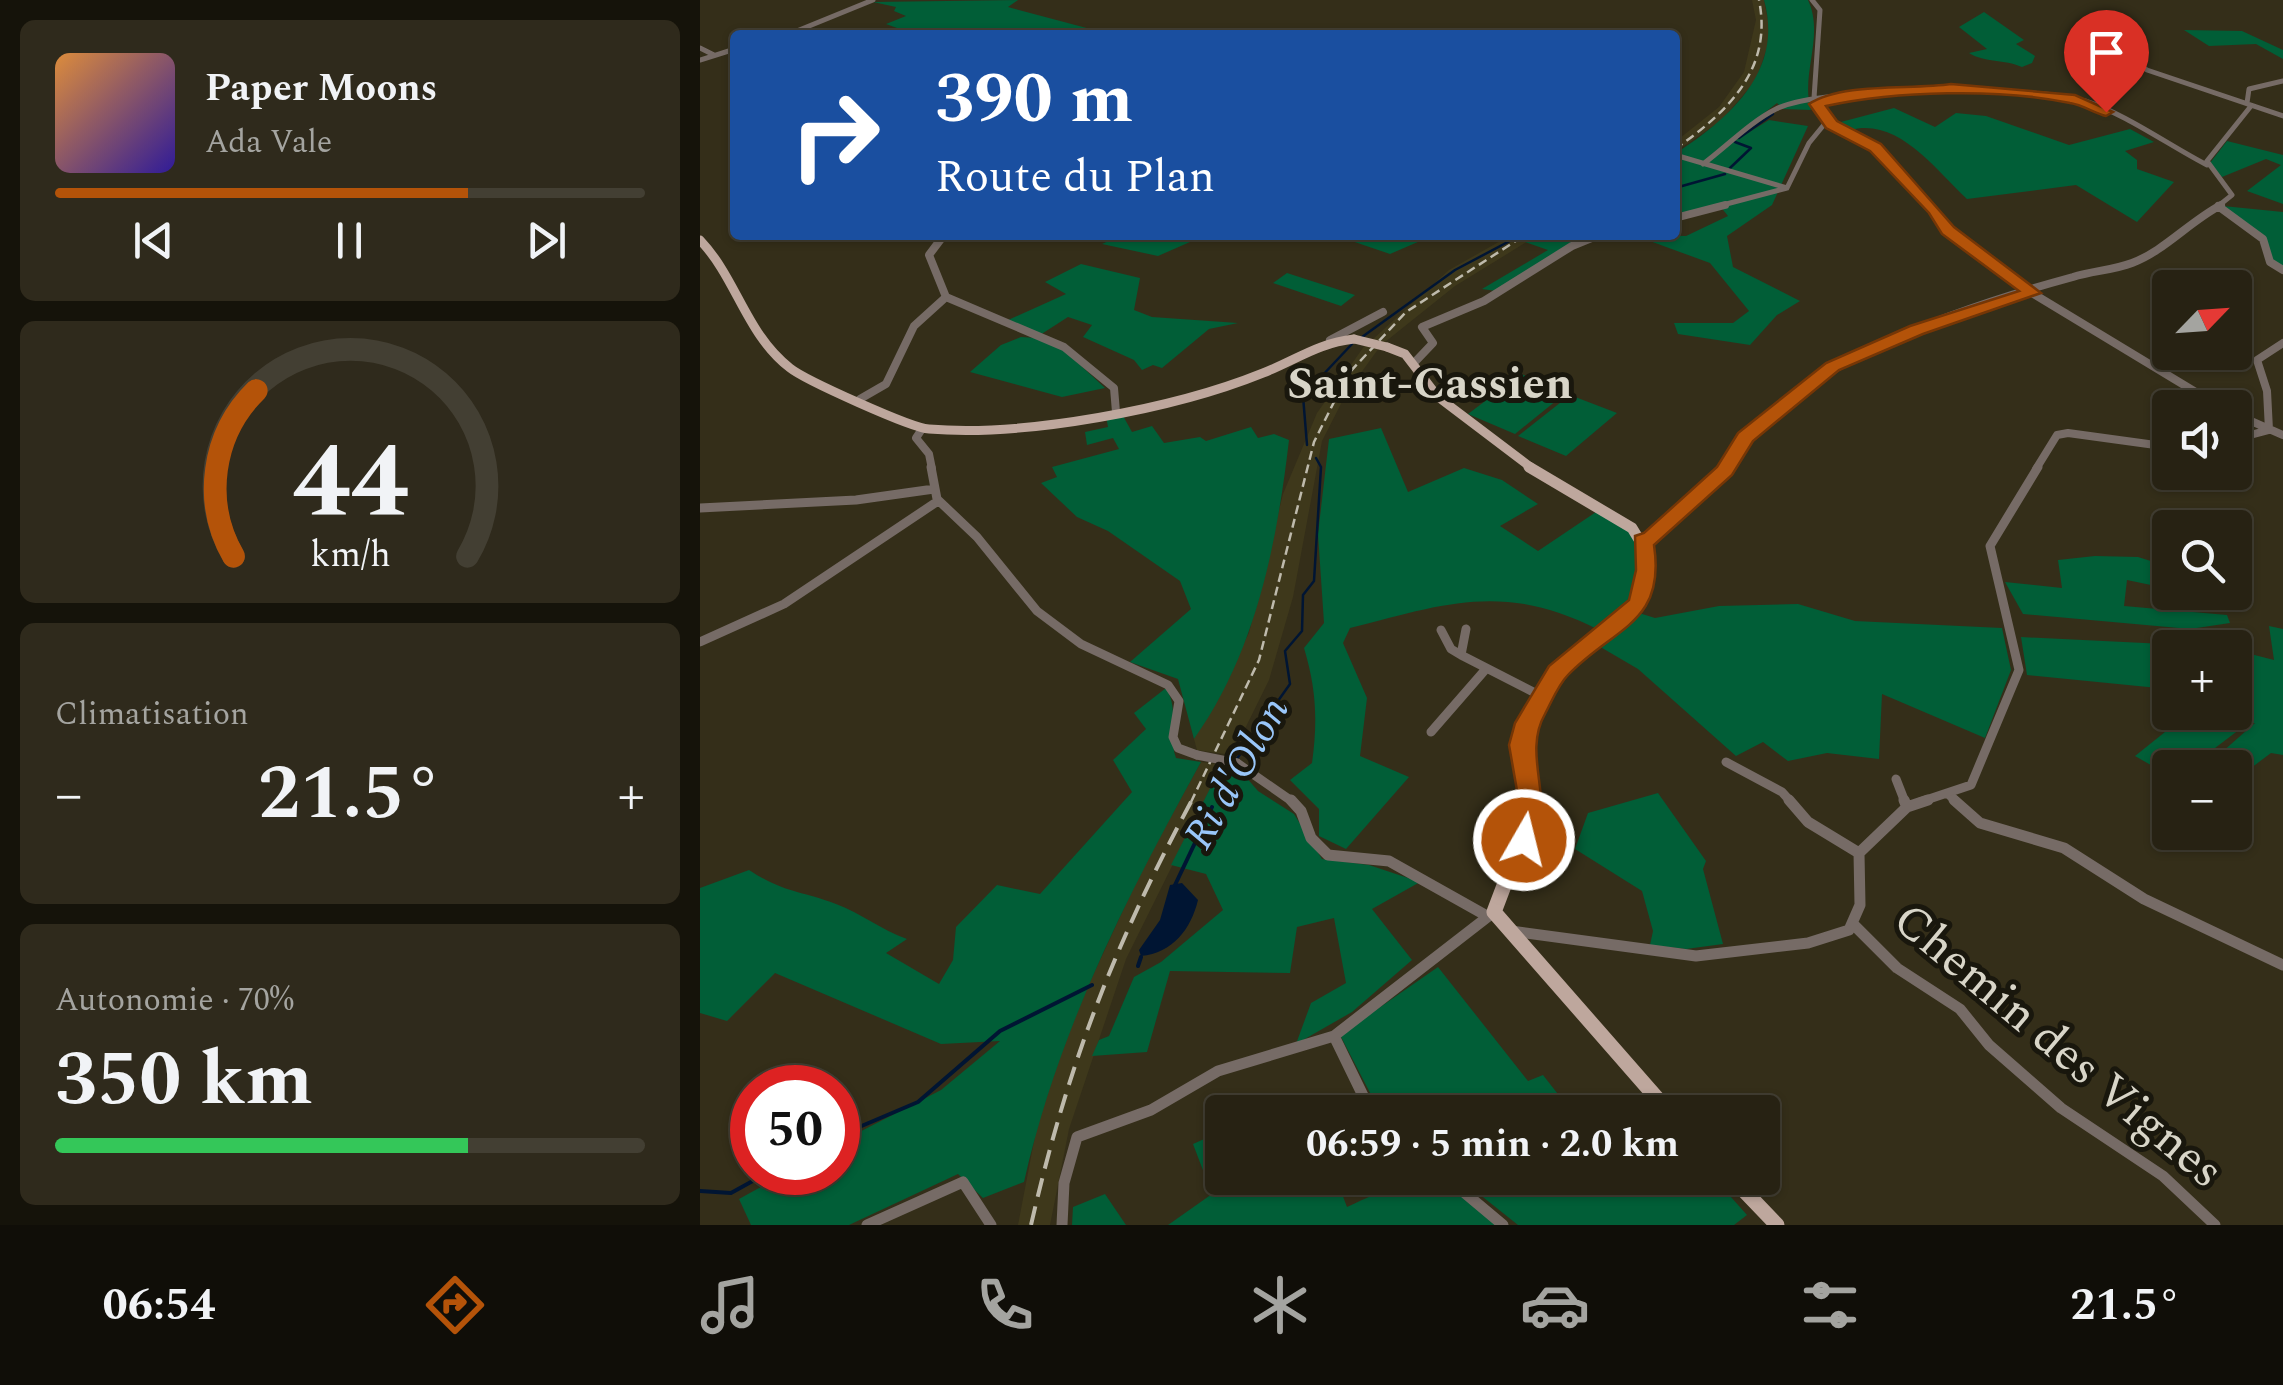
<!DOCTYPE html>
<html lang="fr">
<head>
<meta charset="utf-8">
<style>
  body { margin:0; font-family:Spectral,serif; background:#2f2a1c; color:#f1f3f6; height:100vh; display:flex; flex-direction:column; font-size:38px; white-space:nowrap }
  * { box-sizing:border-box; margin:0 }
  p { font-size:32px; color:#a4a4a0 }
  .icon { flex:none; width:55px; height:55px; fill:none; stroke:currentColor; stroke-width:2; stroke-linecap:round; stroke-linejoin:round }
  .map { position:relative; flex:1; overflow:hidden }
  .details { display:flex; flex-direction:column; gap:20px; padding:20px; background:#15130a; width:700px }
  .details>* { flex:none }
  .guide { position:absolute; left:30px; top:30px; width:950px; height:210px; border-radius:10px; box-shadow:0 2px 8px #0004,0 0 0 2px #433f33; background:#1a4fa0; color:#fff; overflow:hidden }
  .needle { width:65px; rotate:65deg }
  .fabs { position:absolute; left:1452px; top:270px; display:grid; gap:20px }
  .fabs a { display:grid; place-items:center; width:100px; height:100px; border-radius:10px; background:#272213; box-shadow:0 2px 8px #0004,0 0 0 2px #433f33; font-size:50px }
  .speed { position:absolute; left:30px; top:1065px; display:flex; gap:20px; font-size:50px; font-weight:700; text-align:center }
  .speed>* { display:grid; place-content:center; width:130px; height:130px; border-radius:50%; background:#272213; box-shadow:0 2px 8px #0004,0 0 0 2px #433f33; line-height:1 }
  .speed .limit { border:15px solid #d22; background:#fff; color:#111 }
  .pin { position:absolute; display:grid; place-items:center; width:85px; height:85px; color:#fff; margin:-102px -42px; border-radius:50% 50% 50% 0; rotate:-45deg; box-shadow:0 0 10px #0007 }
  .pin .icon { rotate:45deg }
  .me { position:absolute; width:110px; margin:-55px; rotate:8deg; stroke-linejoin:round; filter:drop-shadow(0 0 8px #0008) }
  .turn { display:flex; align-items:center; gap:35px; height:210px; padding:0 40px; font-size:45px }
  .turn .icon { width:130px; height:130px; stroke-width:2.5 }
  .turn b { display:block; font-size:70px; line-height:85px }
  .big { font-size:75px; font-weight:700; line-height:1.1 }
  .details .tile { flex:1; display:flex; flex-direction:column; justify-content:center; gap:15px; min-width:0; padding:0 35px; border-radius:15px; background:#2f2a1c }
  .details .dial { align-items:center; gap:0 }
  .dial svg { height:260px; overflow:visible; fill:none; stroke:#433f33; stroke-width:7; stroke-linecap:round; text-anchor:middle }
  .dial text { fill:#f1f3f6; stroke:none }
  .song { display:flex; align-items:center; gap:30px }
  .cover { width:120px; height:120px; border-radius:15px; background:linear-gradient(135deg,hsl(30 70% 55%),hsl(250 70% 35%)) }
  .played { height:10px; border-radius:5px; background:linear-gradient(90deg,#b45309 70%,#433f33 70%) }
  .keys { display:flex; justify-content:space-around; direction:ltr }
  .heat { display:flex; justify-content:space-between; align-items:center; font-size:55px; direction:ltr }
  .charge { height:15px; border-radius:8px; background:linear-gradient(90deg,#34c759 70%,#433f33 0) }
  .trip { position:absolute; left:505px; top:1095px; width:575px; height:100px; border-radius:10px; background:#272213; box-shadow:0 2px 8px #0004,0 0 0 2px #433f33; font-weight:700; line-height:100px; text-align:center }
  .menu { display:flex; height:160px; justify-content:space-around; align-items:center; background:#100e08; color:#a4a4a0 }
  .menu .icon { width:70px; height:70px }
  .menu .current { color:#b45309 }
  .menu b { font-size:45px; color:#f1f3f6 }
  main { display:flex; flex:1; min-height:0 }
  .map>svg:first-child { display:block }
  .built { fill:#3e381b }
  .green { fill:#015e37 }
  .water { fill:#001533 }
  .lines { fill:none; stroke-linecap:round; stroke-linejoin:round }
  .stream-far1 { stroke:#001533; stroke-width:2.5 }
  .stream { stroke:#001533; stroke-width:4 }
  .minor-far3 { stroke:#766b66; stroke-width:5 }
  .minor-far2 { stroke:#766b66; stroke-width:8 }
  .minor-far1 { stroke:#766b66; stroke-width:9 }
  .minor { stroke:#766b66; stroke-width:11 }
  .major-far2 { stroke:#bea79d; stroke-width:9 }
  .major-far1 { stroke:#bea79d; stroke-width:11 }
  .major { stroke:#bea79d; stroke-width:15 }
  .rail-far1 { stroke:#bebaac; stroke-width:2.5; stroke-dasharray:9 5; stroke-linecap:butt }
  .rail { stroke:#bebaac; stroke-width:4; stroke-dasharray:19 10; stroke-linecap:butt }
  .minor-bridge { stroke:#766b66; stroke-width:9 }
  .major-bridge { stroke:#bea79d; stroke-width:9 }
  .route { fill:#b45309; stroke:#753606; stroke-width:2.5 }
  .labels { text-anchor:middle; dominant-baseline:central; stroke-width:10; stroke-linejoin:round; paint-order:stroke }
  .water-label { font-size:42px; font-style:italic; fill:#99c6f9; stroke:#19170d }
  .quarter-label { font-size:45px; font-weight:bold; fill:#d8d5c8; stroke:#19170d }
  .near-street-label { font-size:48px; fill:#d8d5c8; stroke:#19170d }
</style>
</head>
<body>
<main>
<section class="details">
<div class="tile">
<div class="song"><i class="cover"></i><div><b>Paper Moons</b><p>Ada Vale</p></div></div>
<div class="played"></div>
<div class="keys"><svg class="icon" aria-label="previous" viewBox="0 0 24 24"><path d="M18 5L8 12l10 7zM5 5v14"/></svg><svg class="icon" aria-label="pause" viewBox="0 0 24 24"><path d="M8 5v14M16 5v14"/></svg><svg class="icon" aria-label="next" viewBox="0 0 24 24"><path d="M6 5l10 7-10 7zM19 5v14"/></svg></div>
</div>
<div class="tile dial"><svg viewBox="0 0 100 80">
<path d="M14 69A42 42 0 1 1 86 69"/>
<path d="M14 69A42 42 0 0 1 21 18" stroke="#b45309"/>
<text x="50" y="56" font-size="32" font-weight="700">44</text>
<text x="50" y="72" font-size="11">km/h</text>
</svg></div>
<div class="tile"><p>Climatisation</p>
<div class="heat"><a>−</a><b class="big">21.5°</b><a>+</a></div>
</div>
<div class="tile"><p>Autonomie · 70%</p><b class="big">350 km</b><div class="charge"></div></div>
</section>
<div class="map">
<svg width="1583" height="1225" viewBox="0 0 1583 1225">
  <rect width="100%" height="100%" fill="#342e19"/>
  <path class="built" d="M1052 0H1064L1071 36 1056 80 1021 121 975 152V142L1019 107 1044 72 1056 20Z
    M811 235H838L755 286 685 342 672 340 749 270Z
    M665 345 679 348 647 392 622 441 593 597 569 680 532 755 497 750 494 739 549 633 583 494 617 413Z
    M501 762 522 765 426 959 369 1129 350 1225H318L340 1110 370 1025 444 865Z"/>
  <path class="green" d="M318 0 308 7 413 35H183L197 28 186 24 206 16 194 11 196 7 173 2Z
    M1064 0H1108C1125 36 1100 74 1111 110L1083 109 1077 103 1007 158 1069 120 1108 126 1072 205 1027 236 1033 267 1100 301 1077 315 1050 345 978 334 974 323H1033L1049 311 1010 263 947 240 949 235 986 236 1028 216 1020 206 975 214V154C1030 118 1084 71 1064 0Z
    M1284 12 1324 40 1316 44 1335 56 1332 63 1322 67C1304 59 1285 63 1269 53L1287 49 1259 27Z
    M1484 30 1542 31 1583 50V59L1556 44 1509 46Z
    M1194 108 1235 127 1256 113 1286 116 1369 145 1430 129 1454 142 1425 151 1437 160V169L1474 182 1437 222 1376 185 1267 199C1235 169 1198 117 1150 130L1137 123Z
    M1527 141 1583 155V204L1547 191 1581 165 1566 159 1522 177 1510 163Z
    M1523 206 1583 212V268L1573 262 1567 241Z
    M422 235H506L458 256 402 244Z
    M634 235H734L690 254Z
    M838 235H892L796 291 782 289 848 250 825 242Z
    M381 264 440 278 434 310 452 317 538 323 509 329 462 368 453 365 442 370 434 360 383 337 392 325 368 317 340 335 306 321 366 294 345 282Z
    M587 273 655 295 641 306 573 283Z
    M321 337 337 338 362 348 405 388 362 397 270 372 301 345Z
    M821 374 867 392 815 434 768 414Z
    M870 395 917 413 866 456 818 436Z
    M422 414 432 432 452 426 464 443 500 437 506 441 551 427 558 438 574 434 589 440C577 543 556 652 494 739L478 679 430 662 491 609 480 581 408 531 377 517 341 483 357 477 352 467 419 449 413 438 387 445 385 432 408 427 406 416Z
    M681 428 708 492 764 468 802 480 838 504 800 526 838 551 896 512C905 518 924 525 931 534 959 571 926 606 899 630 805 582 747 603 650 628L643 643 667 698 660 756 709 777 646 849 619 836V809L590 780 612 763C618 720 616 688 604 648L624 623 618 534 629 439Z
    M1395 556 1438 557 1470 567V589L1427 580 1424 606 1527 615 1530 623 1490 629 1323 614 1305 582 1362 588 1358 560Z
    M1098 604 1155 621 1302 628 1311 670 1285 738 1182 694 1179 759 1127 753 1088 761 1063 742 1036 756 938 669 897 645 939 613 955 618 1019 606Z
    M1569 626 1583 629V755L1571 753 1535 780V768L1505 767 1555 723H1548L1490 767 1470 768V776L1435 756 1475 724 1474 713 1535 712V650L1574 660Z
    M1321 637 1526 647 1470 648V695L1468 689 1327 675Z
    M466 688C480 710 467 733 476 758L501 762C427 896 358 1031 324 1182L283 1198 258 1174 149 1225H51L39 1199 86 1173 138 1172V1143L241 1090 300 1041 241 1044 75 973 27 1021 0 1013V888L49 870C86 894 99 890 136 904 161 913 181 930 207 939L186 953 239 984 253 960 256 927 297 885 340 894 432 792 413 760 446 729 434 713Z
    M522 765 539 769 558 791 594 814 622 859 669 865 720 882 672 909 712 960 652 1012 596 1044 611 1003 646 983 634 918 597 927 590 973 470 971 447 1052 392 1056 399 1040 409 1036 434 977 461 962 523 910 506 874 471 865Z
    M958 793 1006 861 1003 869 1023 944 986 949 950 945 953 931 942 891 875 849 888 813Z
    M738 967 828 1081 843 1075 872 1112H680L640 1035Z
    M522 1131V1178H636L647 1207C736 1166 723 1169 801 1225H468L512 1194 493 1144Z
    M759 1178H1014L1047 1215 1034 1225H818Z
    M405 1194 426 1225H372L373 1207Z"/>
  <path class="water" d="M482 883 498 900C491 929 473 953 441 956L439 950 460 920 470 885Z"/>
  <g class="lines">
    <path class="stream-far1" d="M1039 138 1073 114
      M1030 168 1051 148 1035 142
      M975 188 1025 174
      M662 337 755 270 821 235
      M607 445 603 396 652 344
      M536 760 590 684 585 651 602 631 603 595 614 581 621 467 616 458"/>
    <path class="stream" d="M475 885 512 807
      M438 966 441 957
      M138 1136 218 1102 300 1031 392 985
      M0 1191 31 1193 69 1172"/>
    <path class="minor-far3" d="M1112 0 1120 10 1114 98 1127 121 1176 148 1231 207
      M87 35 173 0
      M1408 44 1447 70 1583 116
      M0 48 14 55
      M0 60 35 49
      M1547 103 1549 89 1583 81
      M975 155 1087 188
      M1003 164C1026 147 1050 122 1076 109 1122 86 1335 85 1385 101 1424 113 1470 146 1507 165
      M1015 207 1087 188 1109 143 1127 121
      M1517 207 1532 195 1507 161 1551 106"/>
    <path class="minor-far2" d="M1229 205 1248 230 1332 293 1522 408
      M1518 206 1563 239 1570 262 1583 270
      M975 218 1025 205
      M246 297 364 347 414 388 416 412
      M630 340 683 312
      M713 364 733 343 722 327 784 301 872 246 899 235
      M160 399 186 384 214 326 246 297 229 255 244 235
      M1535 414 1583 435
      M222 429 216 438 229 454 232 469
      M1569 430 1567 391 1557 360 1583 343
      M1535 439 1569 430
      M1026 469C1088 364 1259 308 1373 277 1392 271 1414 270 1432 263 1464 251 1489 222 1521 205
      M1336 469 1357 435 1368 433 1470 447"/>
    <path class="minor-far1" d="M231 467 237 499 277 537 337 611 381 644 468 685 479 701 473 737 478 748 497 755
      M0 508 156 500 234 489
      M943 540 951 539 1028 467
      M766 629 761 655 841 696
      M741 630 751 649 761 655
      M0 642 84 604 238 501
      M731 732 785 670
      M1026 762 1082 792 1091 802
      M537 763 593 802
      M1196 779 1205 802
      M1248 794 1257 802
      M1220 802 1271 785 1319 670 1290 546 1338 467"/>
    <path class="minor" d="M591 800 601 811 611 838 628 855 689 861 787 916
      M1089 800 1108 822 1159 853
      M1204 800 1207 807
      M1254 800 1280 823 1364 848 1444 899 1583 965
      M1154 925 1197 968 1260 1009 1289 1045 1361 1108 1463 1176 1515 1225
      M811 931 996 956 1108 943 1149 930 1160 905 1159 853 1207 807 1228 800
      M634 1036 671 1112
      M747 1178 803 1225
      M167 1225 263 1182 291 1225
      M362 1225 364 1183 377 1137 451 1110 518 1071 634 1036 794 912"/>
    <path class="major-far2" d="M0 240C37 279 46 334 90 368 105 380 211 428 229 429 325 437 474 409 563 373 596 360 618 343 654 339
      M687 347 705 354 738 397 833 469"/>
    <path class="major-far1" d="M829 467 932 528 946 551 945 586 939 603 857 671 827 723 822 745 832 802"/>
    <path class="major" d="M832 800 829 820 794 912 969 1112
      M1032 1178 1077 1225"/>
    <path class="rail-far1" d="M975 149C1028 112 1073 69 1059 0
      M491 802 559 660 614 442 648 374 706 312 825 235"/>
    <path class="rail" d="M331 1225C368 1064 414 945 492 800"/>
    <path class="minor-bridge" d="M497 755 537 763"/>
    <path class="major-bridge" d="M654 339 687 347"/>
  </g>
  <path class="route" d="M1251 84 1375 95 1413 112 1406 116C1394 113 1383 105 1370 103 1299 88 1196 91 1126 106L1137 121 1181 144 1254 227 1341 293 1223 334 1139 370 1053 441 1032 475 954 545C966 624 914 627 868 675 858 685 852 701 845 714 821 756 857 803 833 847H814L810 840 819 802 809 745 815 723 849 666 929 600 936 570 935 536 944 533 1017 467 1038 433 1126 363 1210 326 1319 291 1242 234 1229 213 1170 151 1126 128 1109 104C1143 82 1210 90 1251 84Z"/>
  <g class="labels">
    <g class="water-label">
      <text transform="translate(537 773) rotate(-60)">Ri d'Olon</text>
    </g>
    <g class="quarter-label">
      <text x="730" y="384">Saint-Cassien</text>
    </g>
    <g class="near-street-label">
      <text transform="translate(1358 1046) rotate(40)">Chemin des Vignes</text>
    </g>
  </g>
</svg>
<div class="fabs">
<a><svg class="needle" viewBox="-14 -14 28 28"><path d="M0-13l5 13h-10z" fill="#e53935"/><path d="M0 13l5-13h-10z" fill="#a4a4a0"/></svg></a>
<a><svg class="icon" aria-label="sound" viewBox="0 0 24 24"><path d="M4 9h4l5-4v14l-5-4H4zM17 9q2 3 0 6"/></svg></a>
<a><svg class="icon" aria-label="search" viewBox="0 0 24 24"><circle cx="10" cy="10" r="6"/><path d="M15 15l6 6"/></svg></a>
<a>+</a>
<a>−</a>
</div>
<div class="speed"><div class="limit">50</div></div>
<div class="pin" style="left:1406px;top:112px;background:#d93025"><svg class="icon" aria-label="arrive" viewBox="0 0 24 24"><path d="M6 21V4h12l-3 4 3 4H6"/></svg></div>
<svg class="me" style="left:824px;top:840px" viewBox="-20 -20 40 40"><circle r="17" fill="#b45309" stroke="#fff" stroke-width="3"/><path d="M0-11L8 9 0 5-8 9z" fill="#fff"/></svg>
<div class="trip">06:59 · 5 min · 2.0 km</div>
<div class="guide">
<div class="turn"><svg class="icon" aria-label="right" viewBox="0 0 24 24"><path d="M7 20v-9h11M14 6l5 5-5 5"/></svg><div><b>390 m</b>Route du Plan</div></div>
</div>
</div>
</main>
<nav class="menu">
<b>06:54</b>
<svg class="icon current" aria-label="directions" viewBox="0 0 24 24"><path d="M12 3l9 9-9 9-9-9zM9 14v-3h6M13 9l2 2-2 2"/></svg>
<svg class="icon" aria-label="music" viewBox="0 0 24 24"><path d="M9 18V5l10-2v13"/><circle cx="6" cy="18" r="3"/><circle cx="16" cy="16" r="3"/></svg>
<svg class="icon" aria-label="phone" viewBox="0 0 24 24"><path d="M5 4h4l2 5-3 2q2 4 5 5l2-3 5 2v4C11 20 4 13 5 4z"/></svg>
<svg class="icon" aria-label="climate" viewBox="0 0 24 24"><path d="M12 3v18M4 7l16 10M4 17L20 7"/></svg>
<svg class="icon" aria-label="car" viewBox="0 0 24 24"><path d="M5 17H2v-5l4-1 3-4h7l3 4 3 1v5h-3M9 17h6M6 11h13"/><circle cx="7" cy="17" r="2"/><circle cx="17" cy="17" r="2"/></svg>
<svg class="icon" aria-label="filters" viewBox="0 0 24 24"><path d="M4 7h16M4 17h16"/><circle cx="9" cy="7" r="2"/><circle cx="15" cy="17" r="2"/></svg>
<b>21.5°</b>
</nav>
</body>
</html>
